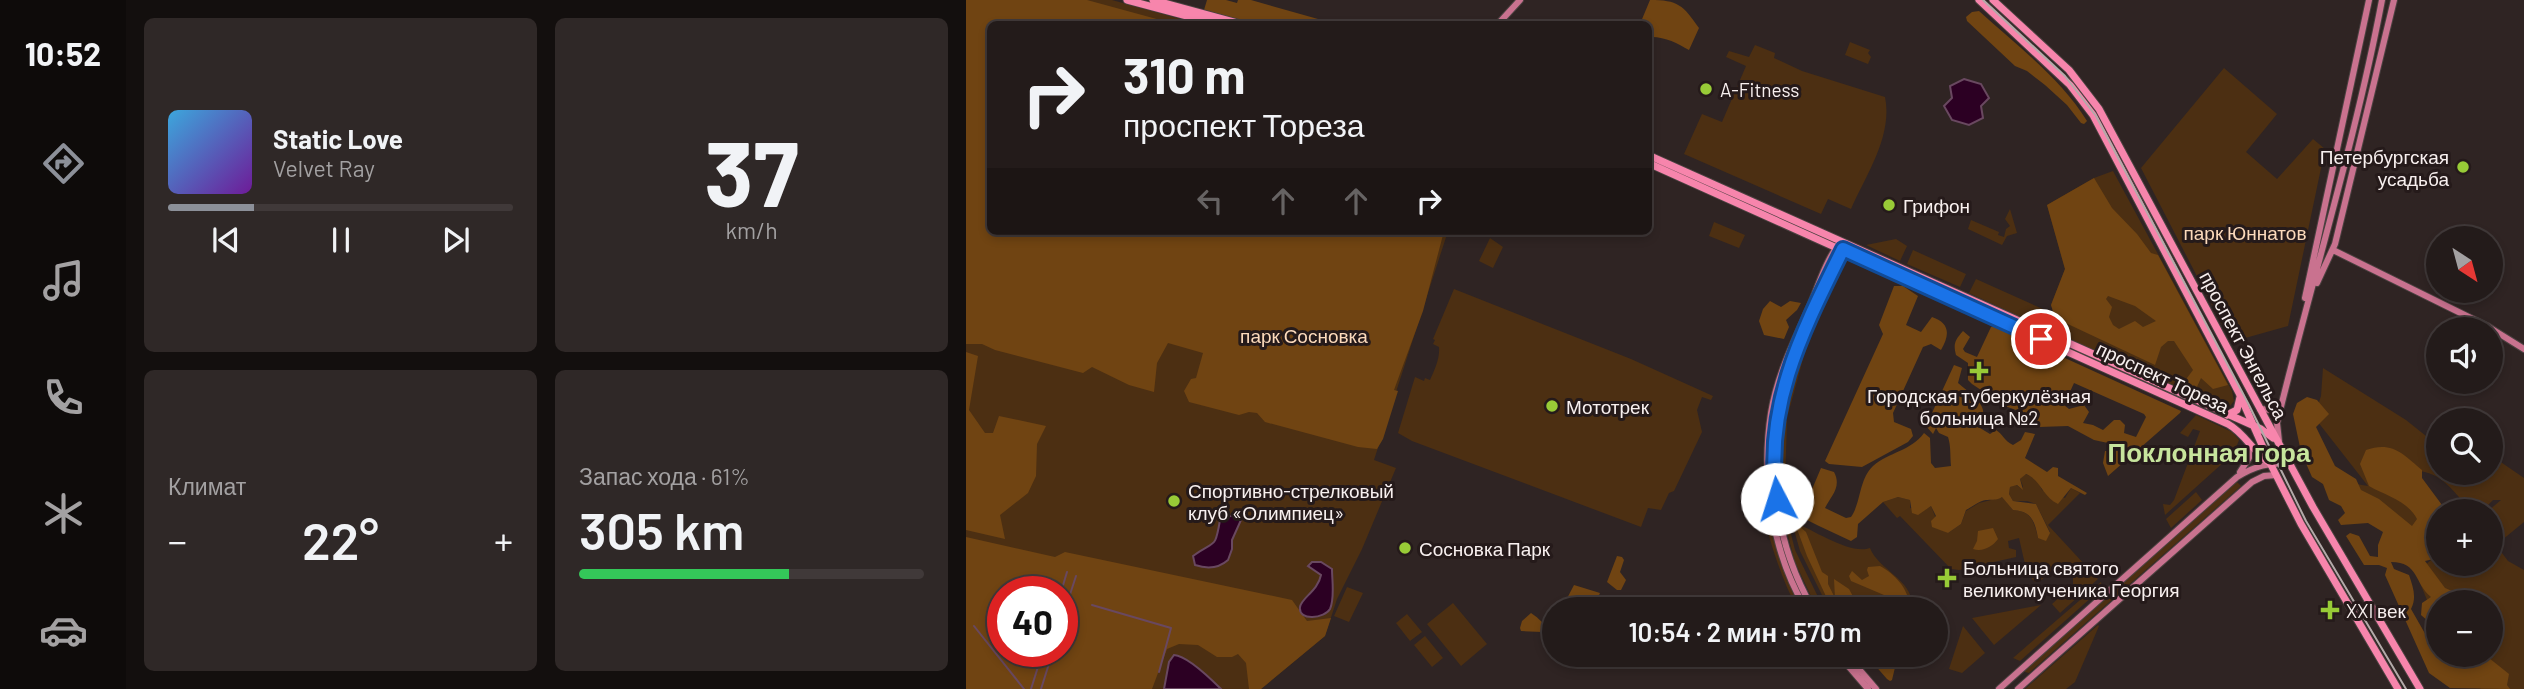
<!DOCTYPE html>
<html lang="ru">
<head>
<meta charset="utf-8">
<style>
  body { margin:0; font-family:Barlow,sans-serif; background:#2f2827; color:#f1f3f6; height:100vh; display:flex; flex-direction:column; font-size:26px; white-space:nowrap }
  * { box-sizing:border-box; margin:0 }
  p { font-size:23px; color:#a3a1a2 }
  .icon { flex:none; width:38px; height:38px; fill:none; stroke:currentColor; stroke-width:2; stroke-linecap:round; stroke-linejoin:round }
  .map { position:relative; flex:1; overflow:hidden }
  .side { display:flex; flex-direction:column; gap:18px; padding:18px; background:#130f0e; width:840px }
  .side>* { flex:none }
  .hud { position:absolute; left:21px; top:21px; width:665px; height:214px; border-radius:10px; box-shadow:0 4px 10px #0003,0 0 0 2px #403939; background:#231b1a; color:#f1f3f6; overflow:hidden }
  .needle { width:46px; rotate:144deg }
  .fabs { position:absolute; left:1460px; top:226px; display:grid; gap:14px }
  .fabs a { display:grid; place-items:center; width:77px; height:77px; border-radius:50%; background:#231b1a; box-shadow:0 4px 10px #0003,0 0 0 2px #403939; font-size:35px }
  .speed { position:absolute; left:21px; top:576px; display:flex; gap:14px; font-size:35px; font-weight:700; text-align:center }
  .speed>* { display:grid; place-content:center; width:91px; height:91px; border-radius:50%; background:#231b1a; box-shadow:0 4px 10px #0003,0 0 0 2px #403939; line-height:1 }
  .speed .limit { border:10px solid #d22; background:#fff; color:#111 }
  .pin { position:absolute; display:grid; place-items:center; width:60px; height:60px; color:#fff; margin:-30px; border:4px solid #fff; border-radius:50%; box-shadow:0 2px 7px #0007 }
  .me { position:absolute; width:77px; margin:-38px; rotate:355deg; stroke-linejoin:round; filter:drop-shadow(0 0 5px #0008) }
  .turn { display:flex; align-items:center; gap:24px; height:147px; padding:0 21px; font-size:32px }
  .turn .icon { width:91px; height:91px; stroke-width:2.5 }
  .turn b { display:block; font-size:49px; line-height:60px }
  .lanes { display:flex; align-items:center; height:66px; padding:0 21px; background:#0003; justify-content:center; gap:35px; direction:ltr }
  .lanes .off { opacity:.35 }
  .big { font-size:52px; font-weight:600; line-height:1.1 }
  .side .widget { flex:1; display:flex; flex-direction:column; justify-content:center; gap:10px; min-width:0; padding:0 24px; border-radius:10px; background:#2f2827 }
  .side .dial { align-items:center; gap:0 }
  .dial b { font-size:91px; line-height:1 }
  .song { display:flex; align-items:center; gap:21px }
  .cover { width:84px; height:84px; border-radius:10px; background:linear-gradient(135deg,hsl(200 70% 55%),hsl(280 70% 35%)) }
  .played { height:7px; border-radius:4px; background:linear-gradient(90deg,#8c9099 25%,#403939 25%) }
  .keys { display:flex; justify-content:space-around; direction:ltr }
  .heat { display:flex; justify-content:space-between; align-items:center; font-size:38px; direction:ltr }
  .charge { height:10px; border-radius:5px; background:linear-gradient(90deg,#34c759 61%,#403939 0) }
  .side .tiles { flex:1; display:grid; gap:18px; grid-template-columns:repeat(2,1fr) }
  .trip { position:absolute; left:576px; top:597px; width:406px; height:70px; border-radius:35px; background:#231b1a; box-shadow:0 4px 10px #0003,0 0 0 2px #403939; font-weight:600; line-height:70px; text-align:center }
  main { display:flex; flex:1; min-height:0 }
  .dock { display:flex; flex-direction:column; width:126px; justify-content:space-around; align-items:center; background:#0e0b0a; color:#a3a1a2 }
  .dock .icon { width:49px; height:49px }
  .dock .on { color:#8c9099 }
  .dock b { font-size:32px; color:#f1f3f6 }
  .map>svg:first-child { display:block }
  .green { fill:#4c2f12; fill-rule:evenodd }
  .forest { fill:#704412; fill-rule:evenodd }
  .water { fill:#2c0023; stroke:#694860; stroke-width:2 }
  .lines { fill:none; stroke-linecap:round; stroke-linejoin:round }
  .stream { stroke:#694860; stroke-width:2 }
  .secondary-casing { stroke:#4b4140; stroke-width:8 }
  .primary-casing { stroke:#4b4140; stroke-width:9 }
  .secondary { stroke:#c9728f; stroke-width:6 }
  .primary { stroke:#f785ac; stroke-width:7 }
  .tram { stroke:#b3aaa9; stroke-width:2 }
  .route-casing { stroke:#114b97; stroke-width:18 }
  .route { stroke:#1a73e8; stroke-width:12 }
  .poi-dot { fill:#98cb37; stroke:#251a1a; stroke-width:2.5 }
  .labels { text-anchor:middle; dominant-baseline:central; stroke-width:6; stroke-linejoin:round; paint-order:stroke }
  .poi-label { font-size:19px; fill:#f8f0ef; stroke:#251a1a; text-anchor:start }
  .park-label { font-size:19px; fill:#fcdabb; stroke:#251a1a }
  .street-label { font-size:19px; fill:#f8f0ef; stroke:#251a1a }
  .district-label { font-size:26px; font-weight:bold; fill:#c7e59d; stroke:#251a1a }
</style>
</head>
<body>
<main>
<nav class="dock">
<b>10:52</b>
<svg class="icon on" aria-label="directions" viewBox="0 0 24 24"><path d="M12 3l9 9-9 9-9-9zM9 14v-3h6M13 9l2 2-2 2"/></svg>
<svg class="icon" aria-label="music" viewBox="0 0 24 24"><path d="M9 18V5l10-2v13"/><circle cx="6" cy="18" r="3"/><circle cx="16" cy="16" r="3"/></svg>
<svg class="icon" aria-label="phone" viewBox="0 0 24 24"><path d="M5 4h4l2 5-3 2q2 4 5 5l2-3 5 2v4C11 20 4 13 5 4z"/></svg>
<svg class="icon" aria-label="climate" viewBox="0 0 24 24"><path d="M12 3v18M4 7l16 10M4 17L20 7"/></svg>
<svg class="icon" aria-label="car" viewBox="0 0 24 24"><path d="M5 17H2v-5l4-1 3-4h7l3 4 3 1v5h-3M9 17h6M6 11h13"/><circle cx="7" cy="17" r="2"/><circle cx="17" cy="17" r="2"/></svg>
</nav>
<section class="side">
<div class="tiles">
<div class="widget">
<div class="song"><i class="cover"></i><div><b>Static Love</b><p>Velvet Ray</p></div></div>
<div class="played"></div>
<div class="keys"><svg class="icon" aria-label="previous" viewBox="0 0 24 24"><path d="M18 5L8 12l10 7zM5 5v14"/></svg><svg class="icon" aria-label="pause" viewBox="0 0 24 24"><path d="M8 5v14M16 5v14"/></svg><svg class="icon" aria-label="next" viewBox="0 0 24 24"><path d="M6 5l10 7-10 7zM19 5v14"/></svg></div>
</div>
<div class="widget dial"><b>37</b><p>km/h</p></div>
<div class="widget"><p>Климат</p>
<div class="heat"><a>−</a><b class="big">22°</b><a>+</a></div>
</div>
<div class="widget"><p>Запас хода · 61%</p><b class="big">305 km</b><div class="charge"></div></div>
</div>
</section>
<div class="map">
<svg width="1558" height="689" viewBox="0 0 1558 689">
  <rect width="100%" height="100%" fill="#2f2423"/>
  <path class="green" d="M0 0H146L233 24H24V231H482L408 460 430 468 396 549 371 599 359 636 295 689H0ZM343 567 366 569C366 581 370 607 360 614 355 617 348 617 343 617L337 601C346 593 354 587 355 575ZM37 592H96V651H37Z
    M884 42 904 50 902 53 905 57 902 64 879 55Z
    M789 45 809 53 808 58 836 71 919 97C927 136 900 175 885 209L862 199 855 214 718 154 736 114 756 122 780 66 760 57 763 51 783 57Z
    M1258 68 1311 114 1280 152 1311 179 1347 139 1359 149 1322 326 1265 342 1175 168Z
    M1147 171 1266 391 1268 401 1264 406 1252 404 1217 388 1215 390 1095 335 1085 305 1099 269 1081 205 1128 178Z
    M1044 209 1051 233 1041 236 1036 245 1002 229 1005 220 1033 232 1032 235 1038 237 1040 229 1044 226 1039 219Z
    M748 222 779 235 773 248 743 236Z
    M524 238 537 247 527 268 513 261Z
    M930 239 941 246 934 261 900 245Z
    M947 250 1000 274 994 287 941 264Z
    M1010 279 1079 310 1088 332 1003 293Z
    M488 289 665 359 747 396 745 400 736 397 731 410 736 432 708 491 703 493 695 510 682 508 675 527 446 441 432 433 449 377 458 381 459 378 464 380C469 369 474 358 473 347L467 344 469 340 467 339Z
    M832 357 837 359 822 414 816 415 820 393Z
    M1357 368 1440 420 1465 440 1472 441V472H1524L1526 456 1558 478V522L1530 545 1542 561 1558 570V689H1515L1491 655 1524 654V602H1472V627L1450 573 1472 554V564H1524V511H1522L1535 500H1527L1516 511H1505C1489 493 1474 469 1447 471L1459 519 1454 538 1378 482 1402 486 1348 417 1355 396Z
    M1230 415 1266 432 1273 440 1268 453 1199 515 1197 504 1204 505 1208 500 1234 431 1227 429 1222 437 1214 433Z
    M819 420 821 421 819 483 822 512 817 513 813 463 815 421Z
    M1059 474 1070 478 1076 490 1099 498 1105 488 1114 493 1082 525 1132 579 1094 613 1086 604 1107 585V577L1113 571 1104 562 1097 568 1088 569 1073 582H1069L1061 573 1053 538 1042 541 1043 548 1050 550V557L993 570 985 569 934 516 931 518 917 502 932 497 944 500V508L958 510 965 506 974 529 982 533 995 524 1000 511 1013 503 1037 497 1047 510C1065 511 1068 521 1072 538L1084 532 1070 504 1061 501H1047L1043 494 1044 487 1050 485 1056 489 1057 486 1054 479Z
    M1271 482 1275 486 1063 673 1059 672V669Z
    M797 487H799L809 540 830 596 828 601C817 584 789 504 797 487Z
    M1230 492 1236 500 1205 528 1200 519Z
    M818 521 823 526 829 550 858 609H851L829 562Z
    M830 523C849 531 885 555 904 548 912 570 950 581 946 609H863L834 551 827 526Z
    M1135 582 1136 588 1054 661 1047 658Z
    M381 587 397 593 383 622 368 616Z
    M487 603 521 644 495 666 461 624Z
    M1075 605 1028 645 1006 618Z
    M441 614 456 632 444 641 430 623Z
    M1132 625 1133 626 1109 682 1100 689H1059Z
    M997 626 1019 653 996 673 983 669Z
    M459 636 477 658 466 667 448 645Z"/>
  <path class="forest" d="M0 0H121L209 24H24V231H478L457 311 428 390 432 391 417 439 411 449 392 447 299 422 291 413 283 412 273 415 223 402 218 391 225 379 230 378 237 353 202 343 191 363 188 392 163 385 126 367 117 373 29 350 16 344H0Z
    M241 0H260L271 3 272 0H285L352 19 350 24H289L238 10Z
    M684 0C712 0 717 5 733 28L723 50C711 43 698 36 683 37L682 24H674Z
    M1013 11C1050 45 1095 78 1121 121L1118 124 1115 123 1101 105 1079 85 1061 71 1049 66 1001 21 1000 17 1006 12Z
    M1128 178 1146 208 1171 234 1185 253 1192 255 1262 385 1247 389 1235 378 1230 389 1222 385 1221 378 1227 370 1208 341H1202L1195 347 1189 365 1089 318 1085 305 1099 269 1081 205ZM1142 296 1169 306 1190 321 1177 327 1169 321 1153 329 1147 325 1143 317 1146 307 1140 299Z
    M928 286H937L952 296 940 325 955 332 966 317C984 323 984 335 975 350L965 344 957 347 927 413 928 422 945 429 947 436 942 442 896 467 863 464 859 461 917 334 913 325Z
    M804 301 815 307 824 301 835 303 831 310 820 320 823 327 818 339 798 335 793 321 797 309Z
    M1029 326 1215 411 1214 413 1142 476 1137 463 1139 451H1156V446L1128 440 1102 426 1073 427 1050 410 1039 406 1006 384 1002 380V363L990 355C987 344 989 340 997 331L1004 337 997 349 999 352 1011 357 1025 327ZM1108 383 1178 414 1180 417 1170 437 1158 433 1159 425 1154 420H1148L1137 430 1127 425 1117 423 1123 412 1118 405 1103 409 1098 405Z
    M0 352 12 356 3 410 19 433H27L33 416 80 426 71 444 70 476 62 493 34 515 39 539 0 530Z
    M988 365 996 368 992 383C1000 390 1015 400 1017 410 1018 416 1014 421 1014 428L1024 434 1030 430C1037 434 1038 441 1047 445L1055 440 1059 432 1069 434 1059 458 1081 472 1087 467 1092 468V476L1121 493 1119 495 1105 488 1092 504C1077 497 1075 480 1060 474L1054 479 1057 490 1051 485 1044 487 1043 494 1047 501 1070 504 1084 533 1080 541 1072 538C1069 521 1065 511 1047 510L1036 497C1030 501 1027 499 1020 500 1013 501 1006 507 1000 510L995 524 982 533 966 527 965 521 970 516 965 506 952 515 946 513 944 500 932 497 917 502 892 524 891 537 885 541 853 526 841 520 836 513 855 468 868 472C876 487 865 496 859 508L880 518 885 517C895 503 893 479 907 466 923 452 945 451 958 433L964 438 965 463 969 468 985 466C984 455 985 446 982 437L973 433 970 428 967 434 960 426Z
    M1341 397 1351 400 1363 414 1350 427 1369 466 1390 479 1395 490 1413 499 1446 526 1451 519C1441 500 1420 496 1403 486L1394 464 1400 450C1426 441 1437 454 1456 470V478L1476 505 1492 511H1472V558L1459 561 1479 588 1486 591 1488 602H1472V622H1463L1455 615 1456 603 1465 597C1448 583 1453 562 1425 562L1428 569 1443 575C1447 587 1451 597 1445 609L1461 637 1472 650V654L1476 655 1481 660 1487 657 1486 655H1503L1509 662 1510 655H1523V658L1543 674 1541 685 1544 689 1484 688 1463 673 1419 575 1421 568 1413 565H1398L1380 536 1384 533 1393 536 1404 556 1412 557V545L1417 532 1402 523 1375 525 1372 520 1379 513 1375 506 1363 500 1357 484 1346 477 1335 452 1327 414 1331 403Z
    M833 526 840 532 856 572 862 576V584L869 598 868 579 883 589 890 602H901L909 609H866L841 556 831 529Z
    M1027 528 1032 539C1026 547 1017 552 1007 549L1011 541 1012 531Z
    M0 537 89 557 99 552 326 600 341 621 365 618 359 636 295 689H283L280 663 272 654 266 657H251L232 645 213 644 201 649 186 689H0ZM37 592H96V651H37Z
    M651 556 656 557 658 560 654 572 660 580 655 590H651L641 582Z
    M914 566C929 574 945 591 943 609H909L913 608 909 604 910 600H917L921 605 926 608 932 606 918 595 885 581 883 576 886 571 896 580 903 576 901 570 902 567Z
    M608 585 634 593 627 609 596 608Z
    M565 613C576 620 588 634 588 647L585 649 579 644V636L576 632 555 631 554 628 556 621Z
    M900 655H932L926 680 924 681 921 679Z"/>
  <path class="water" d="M998 79 1015 84 1023 98 1015 106 1017 118 1003 125 986 120 978 106 986 98 984 86Z
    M267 515 271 516 275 520 266 540V549L262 560C252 569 241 569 229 565L227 556C249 540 249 550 254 520Z
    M346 562H355L366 569C366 581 369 598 364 609 359 618 332 622 334 607 335 598 352 591 355 575L342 566Z
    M208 655C222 656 245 679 255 689H198L203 662Z"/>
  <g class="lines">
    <path class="stream" d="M95 592 101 572
      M126 605 205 628 193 672
      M96 619 110 576
      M8 626 58 689
      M65 689 77 651
      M75 689 87 651"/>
    <g class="secondary-casing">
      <path id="secondary" d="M532 24 554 0
        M1367 250 1521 326 1558 349
        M1351 283 1369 244 1428 0
        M1339 298 1403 0
        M1294 409 1306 410 1313 404
        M1313 441 1311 423C1345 282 1389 143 1416 0
        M1274 472 1283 458V444
        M840 609C806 553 795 477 805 413 811 376 828 341 843 308 852 287 859 263 872 245
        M847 609C800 528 797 430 832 345 843 320 856 296 866 271 870 263 875 255 877 247
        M872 654 902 689
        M880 654 910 689
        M1033 689 1271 477C1289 466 1303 462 1324 464
        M1052 689 1286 482 1298 476 1310 475"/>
    </g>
    <g class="primary-casing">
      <path id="primary" d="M161 0 251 24
        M187 0 275 24
        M1013 0 1104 85 1127 115 1273 393 1304 463 1335 524 1432 689
        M1027 0 1103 70 1133 109 1347 507 1454 689
        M682 155 1295 429 1307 438
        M682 163 1262 424C1280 434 1287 453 1304 463
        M1261 415 1271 410 1274 397"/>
    </g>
    <use href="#secondary" class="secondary"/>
    <use href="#primary" class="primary"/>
    <path class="tram" d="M1017 0 1099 76 1130 116 1283 405 1340 521 1440 689"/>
  </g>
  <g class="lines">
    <g class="route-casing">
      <path id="route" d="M811 499C797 406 837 330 877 249L1075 339"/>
    </g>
    <use href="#route" class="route"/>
  </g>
  <g class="poi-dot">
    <circle cx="740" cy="89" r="7"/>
    <circle cx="1497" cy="167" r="7"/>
    <circle cx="923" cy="205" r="7"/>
    <path d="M1009.5 360.5h7v7h7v7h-7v7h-7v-7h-7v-7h7z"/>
    <circle cx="586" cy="406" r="7"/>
    <circle cx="208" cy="501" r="7"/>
    <circle cx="439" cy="548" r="7"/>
    <path d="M977.5 567.5h7v7h7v7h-7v7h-7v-7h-7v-7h7z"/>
    <path d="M1360.5 599.5h7v7h7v7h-7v7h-7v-7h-7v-7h7z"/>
  </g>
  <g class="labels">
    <g class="poi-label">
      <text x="754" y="89">A-Fitness</text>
      <text x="1483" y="156" text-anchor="end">Петербургская<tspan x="1483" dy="22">усадьба</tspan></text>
      <text x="937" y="205">Грифон</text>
      <text x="1013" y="395" text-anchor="middle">Городская туберкулёзная<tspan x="1013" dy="22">больница №2</tspan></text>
      <text x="600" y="406">Мототрек</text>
      <text x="222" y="490">Спортивно-стрелковый<tspan x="222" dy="22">клуб «Олимпиец»</tspan></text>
      <text x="453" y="548">Сосновка Парк</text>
      <text x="997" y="567">Больница святого<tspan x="997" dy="22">великомученика Георгия</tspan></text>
      <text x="1380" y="610">XXI век</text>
    </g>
    <g class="park-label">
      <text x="1279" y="232">парк Юннатов</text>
      <text x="338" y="335">парк Сосновка</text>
    </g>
    <g class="street-label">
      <text transform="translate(1278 345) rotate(62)">проспект Энгельса</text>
      <text transform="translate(1197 377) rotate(25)">проспект Тореза</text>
    </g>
    <g class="district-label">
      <text x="1243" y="451">Поклонная гора</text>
    </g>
  </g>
</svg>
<div class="fabs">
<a><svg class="needle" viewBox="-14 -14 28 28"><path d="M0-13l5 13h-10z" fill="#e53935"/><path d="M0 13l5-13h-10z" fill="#a3a1a2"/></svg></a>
<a><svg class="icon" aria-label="sound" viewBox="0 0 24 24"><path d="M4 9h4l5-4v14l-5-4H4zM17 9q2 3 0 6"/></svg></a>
<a><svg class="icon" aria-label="search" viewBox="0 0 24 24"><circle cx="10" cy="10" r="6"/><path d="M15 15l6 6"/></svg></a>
<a>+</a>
<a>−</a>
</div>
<div class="speed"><div class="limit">40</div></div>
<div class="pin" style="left:1075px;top:339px;background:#d93025"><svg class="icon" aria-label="arrive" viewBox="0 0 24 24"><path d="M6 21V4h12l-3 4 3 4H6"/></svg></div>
<svg class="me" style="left:811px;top:499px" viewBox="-20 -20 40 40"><circle r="19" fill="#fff"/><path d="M0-13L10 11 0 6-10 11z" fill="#1a73e8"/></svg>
<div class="trip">10:54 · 2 мин · 570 m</div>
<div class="hud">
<div class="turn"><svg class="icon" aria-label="right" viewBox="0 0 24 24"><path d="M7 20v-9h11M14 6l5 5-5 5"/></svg><div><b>310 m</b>проспект Тореза</div></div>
<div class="lanes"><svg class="icon off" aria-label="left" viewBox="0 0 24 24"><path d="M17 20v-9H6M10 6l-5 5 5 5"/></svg><svg class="icon off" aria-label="ahead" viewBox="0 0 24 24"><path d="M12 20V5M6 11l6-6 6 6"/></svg><svg class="icon off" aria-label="ahead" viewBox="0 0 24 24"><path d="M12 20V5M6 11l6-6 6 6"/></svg><svg class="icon" aria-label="right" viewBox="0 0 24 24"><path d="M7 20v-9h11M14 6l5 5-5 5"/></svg></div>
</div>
</div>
</main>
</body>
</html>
